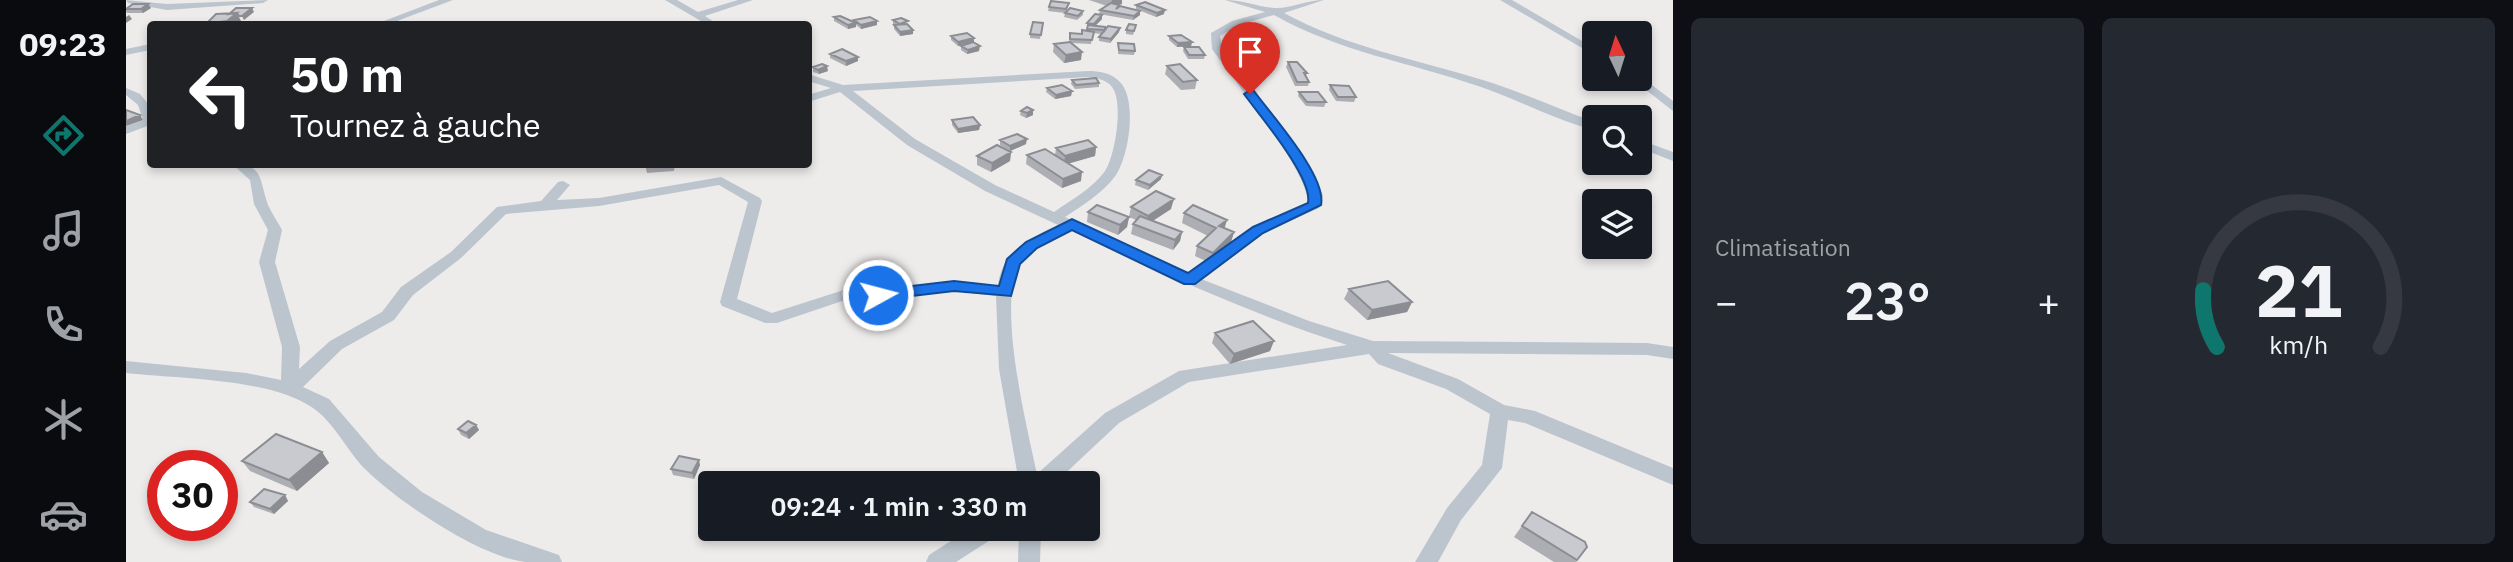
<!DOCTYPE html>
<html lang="fr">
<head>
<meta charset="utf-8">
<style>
  body { margin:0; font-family:"IBM Plex Sans",sans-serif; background:#242831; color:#f1f3f6; height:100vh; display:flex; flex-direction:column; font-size:26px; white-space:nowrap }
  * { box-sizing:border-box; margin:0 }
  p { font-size:23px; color:#9ea1a6 }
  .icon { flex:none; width:38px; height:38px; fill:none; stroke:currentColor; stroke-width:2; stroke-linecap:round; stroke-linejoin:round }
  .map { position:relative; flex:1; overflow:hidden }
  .details { display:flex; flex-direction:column; gap:18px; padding:18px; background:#0d0f14; width:840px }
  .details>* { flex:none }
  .hud { position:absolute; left:21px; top:21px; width:665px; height:147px; border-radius:7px; box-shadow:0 4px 10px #0003; background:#202124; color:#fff; overflow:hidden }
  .needle { width:46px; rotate:356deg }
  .buttons { position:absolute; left:1456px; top:21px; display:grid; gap:14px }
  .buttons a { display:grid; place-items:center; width:70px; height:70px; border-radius:7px; background:#171b24; box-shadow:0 4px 10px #0003; font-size:35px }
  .speed { position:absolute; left:21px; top:450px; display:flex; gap:14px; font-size:35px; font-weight:700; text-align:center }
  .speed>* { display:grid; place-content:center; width:91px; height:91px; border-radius:50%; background:#171b24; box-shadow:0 4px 10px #0003; line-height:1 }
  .speed .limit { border:10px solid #d22; background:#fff; color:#111 }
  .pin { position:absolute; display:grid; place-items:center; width:60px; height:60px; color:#fff; margin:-72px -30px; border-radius:50% 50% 50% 0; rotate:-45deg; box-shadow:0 0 7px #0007 }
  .pin .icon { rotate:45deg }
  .me { position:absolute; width:77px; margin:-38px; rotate:83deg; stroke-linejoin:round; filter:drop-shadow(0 0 5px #0008) }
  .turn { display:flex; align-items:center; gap:24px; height:147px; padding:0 28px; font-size:32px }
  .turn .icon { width:91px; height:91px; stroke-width:2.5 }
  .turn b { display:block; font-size:49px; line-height:60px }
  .big { font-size:52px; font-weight:600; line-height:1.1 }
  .details .card { flex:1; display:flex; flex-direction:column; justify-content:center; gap:10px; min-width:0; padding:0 24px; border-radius:10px; background:#242831 }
  .details .dial { align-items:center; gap:0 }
  .dial svg { height:182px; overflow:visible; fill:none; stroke:#363941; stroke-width:7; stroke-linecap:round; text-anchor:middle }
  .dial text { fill:#f1f3f6; stroke:none }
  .heat { display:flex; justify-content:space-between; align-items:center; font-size:38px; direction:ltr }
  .details .tiles { flex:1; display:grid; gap:18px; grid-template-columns:repeat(2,1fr) }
  .trip { position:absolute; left:572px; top:471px; width:402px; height:70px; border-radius:7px; background:#171b24; box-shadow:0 4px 10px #0003; font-weight:600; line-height:70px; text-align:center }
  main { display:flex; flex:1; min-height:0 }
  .menu { display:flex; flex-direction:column; width:126px; justify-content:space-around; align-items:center; background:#090b0e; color:#9ea1a6 }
  .menu .icon { width:49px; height:49px }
  .menu .current { color:#0f766e }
  .menu b { font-size:32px; color:#f1f3f6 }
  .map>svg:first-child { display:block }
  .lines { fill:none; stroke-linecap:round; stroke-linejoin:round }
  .minor { fill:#bcc5ce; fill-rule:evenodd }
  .wall { fill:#acaeb3 }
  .shaded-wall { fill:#8c8d92 }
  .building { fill:#c8cad0; stroke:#8c8d92; stroke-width:2 }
  .route { fill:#1a73e8; stroke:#114b97; stroke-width:2 }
</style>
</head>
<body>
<main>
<nav class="menu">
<b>09:23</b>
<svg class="icon current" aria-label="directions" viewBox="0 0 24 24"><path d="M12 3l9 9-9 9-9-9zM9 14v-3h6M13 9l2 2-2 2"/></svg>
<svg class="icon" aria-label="music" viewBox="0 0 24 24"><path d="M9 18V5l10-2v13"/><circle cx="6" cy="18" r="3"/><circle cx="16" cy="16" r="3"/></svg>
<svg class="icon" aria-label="phone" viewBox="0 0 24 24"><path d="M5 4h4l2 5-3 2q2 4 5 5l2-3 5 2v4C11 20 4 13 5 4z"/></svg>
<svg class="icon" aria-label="climate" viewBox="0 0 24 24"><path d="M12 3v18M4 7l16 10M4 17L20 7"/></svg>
<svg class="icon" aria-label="car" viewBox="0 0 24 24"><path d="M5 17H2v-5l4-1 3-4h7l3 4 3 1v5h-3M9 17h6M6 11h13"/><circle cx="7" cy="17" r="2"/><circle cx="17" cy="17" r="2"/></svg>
</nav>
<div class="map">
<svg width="1547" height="562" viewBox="0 0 1547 562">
  <rect width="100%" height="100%" fill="#eeebeb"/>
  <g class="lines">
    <path class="minor" d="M0 0 41 4 142 0 137 3 41 10 2 3Z
      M313 0H327L263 24H250Z
      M539 0H551L572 12 612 0H627L579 16 591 24H580Z
      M1099 0C1117 0 1132 7 1149 8 1163 9 1181 0 1198 0L1158 13C1220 47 1289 59 1357 80 1395 92 1431 108 1468 122V130C1429 120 1391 99 1352 86 1282 62 1214 52 1148 15L1112 25 1094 36 1096 49 1179 161 1197 195 1193 208 1137 233 1075 279 1183 321 1247 341 1521 343 1547 347V359L1521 355 1262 353 1332 379 1378 405 1409 411 1547 468V485L1399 423 1382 420 1376 468 1335 520 1312 562H1289L1321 508 1356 465 1364 414 1320 389 1252 364 1243 354 1063 382 993 423 929 483H893L873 369 870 296 828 291 752 300 725 298 651 323H639L596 306 594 302 622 202 593 185 473 206 380 214 335 258 287 295 268 320 216 349 177 387 203 399 253 457 296 492 360 530 433 555 436 562C424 562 411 562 399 562 354 557 271 501 239 469 222 452 207 421 187 408 143 378 54 379 0 373V361L120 373 155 380 156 347 133 262 142 230 128 204 124 180 106 164C139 164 133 181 142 205 146 214 152 222 156 230L149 262 174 347 173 369 204 341 256 312 275 287 325 252 371 207 415 201 432 182 437 181 444 185 431 200 473 198 595 177 634 198 636 201 611 299 646 313 724 288 752 290 828 281 872 286C875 252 904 238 932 225L859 191 781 145 714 92 682 102V95L705 88 682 81V74L717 85 962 71C973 71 985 73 993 81 1012 98 1003 156 990 175 977 193 957 205 939 217L1062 273 1127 227 1181 203C1187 177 1104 75 1086 49L1085 33 1106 21 1139 12ZM962 77C971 78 981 80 986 87 998 102 989 157 979 171 966 189 945 200 928 212L869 185 789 139 727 91ZM944 230C1035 273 1125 314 1221 345L1053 371 979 413 911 474C901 427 870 304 894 262 904 246 928 238 944 230Z
      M1374 0H1386L1468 48V55Z
      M24 44V50L0 55V49Z
      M1514 76 1547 101V111L1506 79H1514Z
      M0 88 14 94 24 106V125L0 134V126L17 120 12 105 0 95Z
      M1514 140 1547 152V161L1514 148Z
      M845 528H874L872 535 830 562H800L803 555Z
      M893 528H915L914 562H892Z"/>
  </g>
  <path class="wall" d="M963 0H996V4L991 5H993L992 7 1014 15 1007 20 973 14 974 10 981 6Z
    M22 4 25 8 17 13H1L0 11V9Z
    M1010 5 1038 14 1030 17 1010 9Z
    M923 7H942L940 12 957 11V15L951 20 938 17 939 13 922 11Z
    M976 15V19L969 26 979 30 994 28 993 32 984 43 973 41V37L975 34 967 33 965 44 945 43 955 60 938 63 927 52 928 44 943 42 944 33 956 34 961 30V23Z
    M708 17 728 22V20L751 21V25L735 29 730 25V27L722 29 708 21Z
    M767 20 782 25 787 30V34L774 36 768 29V25H769L767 24Z
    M917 23 914 39 904 38V34Z
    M1010 25 1007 35 1000 34V30Z
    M825 36 848 38V42L853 51 841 54 835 50V46L844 43 832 46 825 40Z
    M1043 36 1066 42 1065 46 1051 47 1043 40Z
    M992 43 1009 51 1008 55 992 54Z
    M1058 47 1079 55 1078 59H1062L1057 51Z
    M704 54 732 57V61L720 66 704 58Z
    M1162 62 1181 73 1180 76 1183 82 1182 86H1169L1160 67Z
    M1041 66 1071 80 1069 89 1055 90 1039 74Z
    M687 67 702 71 693 74 687 72Z
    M946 80 973 83V87L949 89 945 84Z
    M1204 85 1230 97 1228 102 1210 101 1203 90Z
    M921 88 946 91 945 96 929 99 920 92Z
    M1173 92 1200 102 1198 107 1180 106 1172 96Z
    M907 110V115L900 118 894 115 895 111Z
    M826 120 854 125 853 130 832 133 826 125Z
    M874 140 900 144 884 151 874 145Z
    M970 147 969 156 942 163 955 181 936 188 900 164 901 155H929L930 148Z
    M885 152 884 161 865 172 851 165V156Z
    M519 164H549L548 171 521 173Z
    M1035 179 1022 190 1009 185 1010 180Z
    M1005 207 1045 209 1027 221 1056 232 1054 241 1047 250 1005 234 1007 224 1010 220 1003 217Z
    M962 212 1003 217 1001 227 992 235 961 222Z
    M1058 213 1108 232 1105 242 1084 263 1069 256 1071 246 1082 236 1056 223Z
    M1223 289 1286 302 1281 312 1241 320 1218 299Z
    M1089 333 1144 351 1104 364 1086 343Z
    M350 425 353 430 343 439 335 435 332 429Z
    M196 452 203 463 171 491 124 471 116 461Z
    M574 465 568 479 547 475 545 469Z
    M159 495 162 501 148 514 128 507 124 502Z
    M1406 512 1461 547 1450 562H1428L1388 537Z"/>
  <path class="shaded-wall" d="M986 0H996V4L985 7Z
    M22 4 25 8 17 13 15 9Z
    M126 8 128 12 118 20 116 16Z
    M1039 10 1038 14 1030 17 1031 13Z
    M1014 11V15L1007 20 1008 16Z
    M111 13 115 21 111 24H80Z
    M3 15 6 19 0 23V17Z
    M976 15V19L967 28 968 24Z
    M751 21V25L735 29V25Z
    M730 23V27L722 29V25Z
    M994 28 993 32 984 43 985 39Z
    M787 30V34L774 36V32Z
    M848 38V42L832 46V42Z
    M1066 42 1065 46 1051 47 1052 43Z
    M854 46 853 51 841 54 842 50Z
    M956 52 955 60 938 63 940 55Z
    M732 57V61L720 66V61Z
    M701 66 702 71 693 74 692 70Z
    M946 91 945 96 929 99 930 95Z
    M907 110V115L900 118 901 113Z
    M14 115 17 120 0 126V121Z
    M854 125 853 130 832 133V129Z
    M901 139 900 144 884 151V146Z
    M970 147 969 156 938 165 939 156Z
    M885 152 884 161 865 172 866 163Z
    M956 172 955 181 936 188 937 179Z
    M1036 175 1035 179 1022 190 1024 185Z
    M1048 199 1045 209 1020 225 1022 216Z
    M1003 217 1001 227 992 235 994 225Z
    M1101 220 1098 230 1093 226Z
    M1056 232 1054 241 1047 250 1049 240Z
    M1108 232 1105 242 1084 263 1087 253Z
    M1286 302 1281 312 1241 320 1246 310Z
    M1148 341 1144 351 1104 364 1108 354Z
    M350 425 353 430 343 439 340 433Z
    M196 452 203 463 171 491 163 480Z
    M573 460 574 465 568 479 566 473Z
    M102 482 106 487 96 495V486Z
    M159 495 162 501 148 514 144 509Z"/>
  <path class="building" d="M925 1 943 3 940 9 923 7Z
    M1019 2 1039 10 1031 13 1010 5Z
    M985 3 993 5 990 9 994 6 1014 11 1008 16 974 10Z
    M7 4H22L15 9H0Z
    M110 8H126L116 16H113L111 13 103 14Z
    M944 8 957 11 952 16 939 13Z
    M111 13 101 21 80 24 90 14Z
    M969 14 976 15 968 24 961 23Z
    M714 16 730 23 722 25 708 17Z
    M744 17 751 21 735 25 728 20Z
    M775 18 782 21 774 24 767 20Z
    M63 22 59 24H46L48 23Z
    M907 22 917 23 915 35 904 34Z
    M781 24 787 30 774 32 768 25Z
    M1003 24 1010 25 1008 31 1000 30Z
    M962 25 979 27V30L982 26 994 28 985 39 973 37 979 30 961 29Z
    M956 30 968 32 966 40 944 39V33L956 34Z
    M841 33 848 38 832 42 825 36Z
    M1055 35 1066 42 1052 43 1043 36Z
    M847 42 854 46 842 50 835 46Z
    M944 42 956 52 940 55 928 44Z
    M992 43 1008 44 1009 51 993 50Z
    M1058 47H1073L1079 55H1063Z
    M716 49 732 57 720 61 704 54Z
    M1162 62H1171L1181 73H1178L1183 82H1171Z
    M696 64 701 66 692 70 687 67Z
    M1054 64 1071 80 1057 82 1041 66Z
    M970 78 973 83 950 85 946 80Z
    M936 85 946 91 930 95 921 88Z
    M1204 85 1223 86 1230 97H1212Z
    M1173 92H1192L1200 102H1181Z
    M901 107 907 110 901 113 895 111Z
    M0 110 14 115 0 121Z
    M847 117 854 125 832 129 826 120Z
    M891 134 901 139 884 146 874 140Z
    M962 140 970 147 939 156 930 148Z
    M871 145 885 152 866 163 851 156Z
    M919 149 956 172 937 179 901 155Z
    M1023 170 1036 175 1024 185 1010 180Z
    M1030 191 1048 199 1022 216 1005 207Z
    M971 205 1003 217 994 225 962 212Z
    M1067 205 1101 220 1093 226 1108 232 1087 253 1071 246 1090 228 1058 213Z
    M1014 216 1056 232 1049 240 1007 224Z
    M1262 281 1286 302 1246 310 1223 289Z
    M1127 321 1148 341 1108 354 1089 333Z
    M342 421 350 425 340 433 332 429Z
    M150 434 196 452 163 480 116 461Z
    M553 456 573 460 566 473 545 469Z
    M96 479 102 482 96 486Z
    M138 489 159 495 144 509 124 502Z
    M1406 512 1459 542 1461 547 1451 560 1396 526Z"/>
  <path class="route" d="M1124 90 1128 91C1146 116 1201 176 1195 205L1137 233 1069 284H1058L946 230 911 248 894 264 885 296 828 291 752 300 744 295 752 290 828 281 873 286 881 259 900 242 946 219 1062 273 1127 227 1182 203C1187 178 1134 116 1118 94Z"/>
</svg>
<div class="buttons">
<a><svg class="needle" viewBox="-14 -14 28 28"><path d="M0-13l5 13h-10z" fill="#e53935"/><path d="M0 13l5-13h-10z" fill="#9ea1a6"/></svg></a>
<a><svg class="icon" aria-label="search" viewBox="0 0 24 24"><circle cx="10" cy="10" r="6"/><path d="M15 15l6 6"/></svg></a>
<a><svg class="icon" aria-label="layers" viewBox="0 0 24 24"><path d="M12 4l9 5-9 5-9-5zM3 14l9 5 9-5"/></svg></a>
</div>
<div class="speed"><div class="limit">30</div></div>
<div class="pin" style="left:1124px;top:94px;background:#d93025"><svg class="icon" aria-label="arrive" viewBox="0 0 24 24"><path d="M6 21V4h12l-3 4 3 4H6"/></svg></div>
<svg class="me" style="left:752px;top:295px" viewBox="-20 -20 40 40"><circle r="17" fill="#1a73e8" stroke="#fff" stroke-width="3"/><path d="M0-11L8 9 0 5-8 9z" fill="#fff"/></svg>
<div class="trip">09:24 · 1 min · 330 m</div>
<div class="hud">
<div class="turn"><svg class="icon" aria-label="left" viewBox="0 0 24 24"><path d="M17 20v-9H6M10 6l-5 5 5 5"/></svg><div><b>50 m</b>Tournez à gauche</div></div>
</div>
</div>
<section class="details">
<div class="tiles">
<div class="card"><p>Climatisation</p>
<div class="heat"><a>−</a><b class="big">23°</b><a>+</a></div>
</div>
<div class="card dial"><svg viewBox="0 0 100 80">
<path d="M14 69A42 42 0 1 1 86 69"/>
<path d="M14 69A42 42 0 0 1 8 44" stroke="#0f766e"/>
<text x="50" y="56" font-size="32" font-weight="700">21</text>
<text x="50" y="72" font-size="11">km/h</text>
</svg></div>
</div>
</section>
</main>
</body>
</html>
